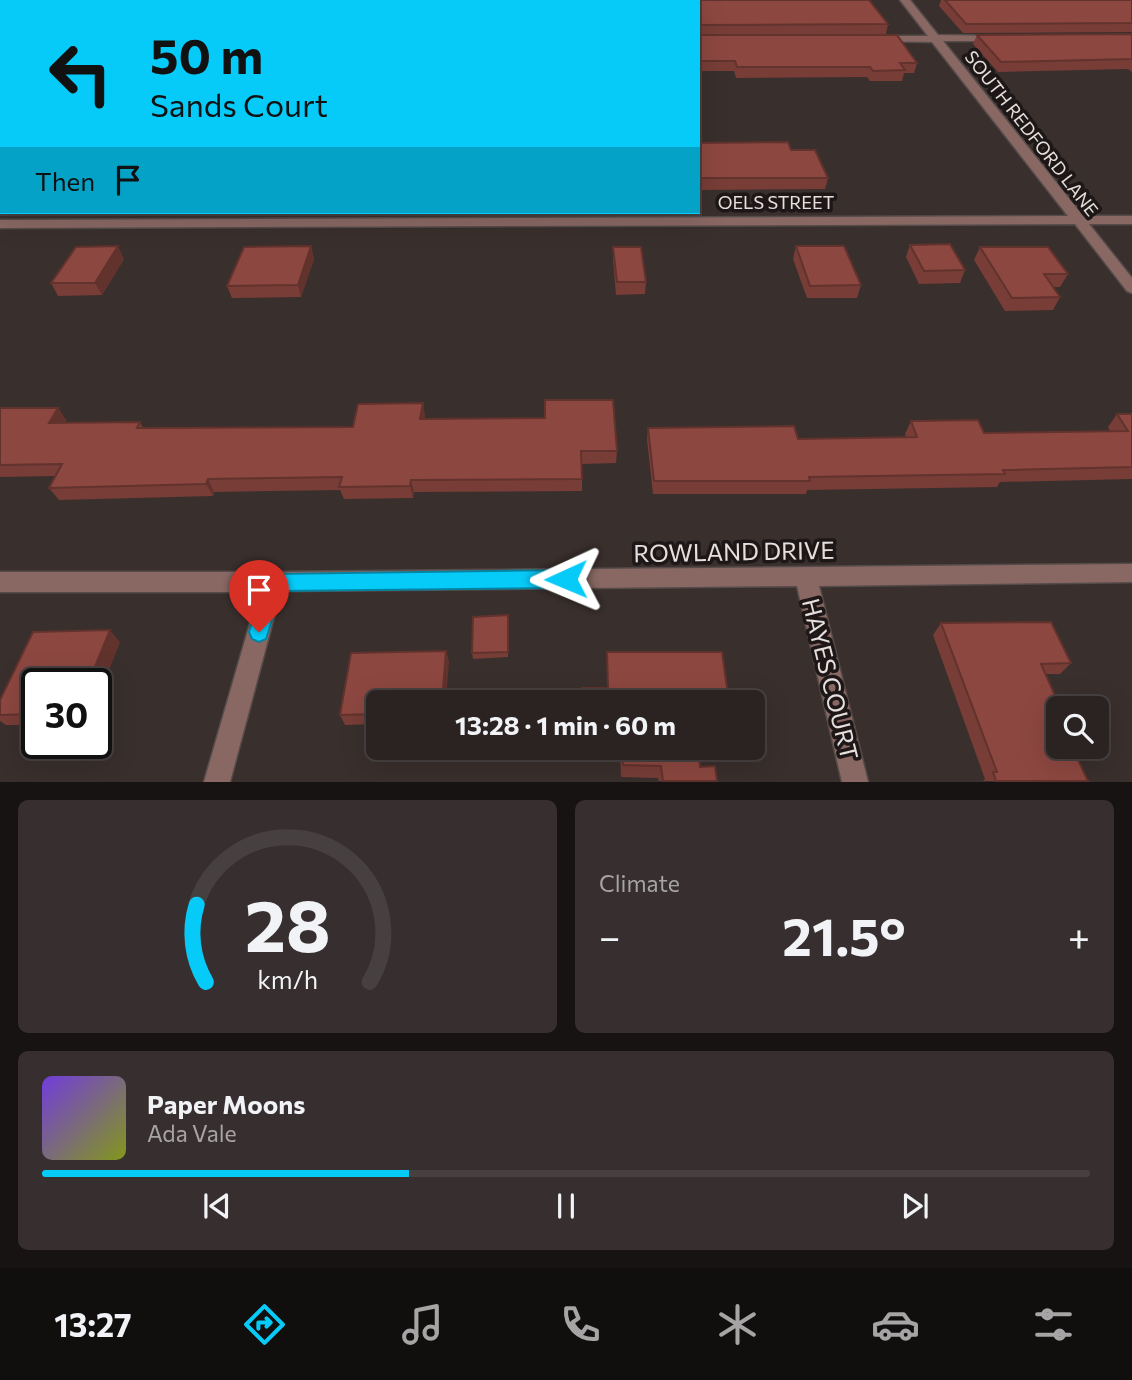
<!DOCTYPE html>
<html lang="en">
<head>
<meta charset="utf-8">
<style>
  body { margin:0; font-family:Commissioner,sans-serif; background:#372f2f; color:#f1f3f6; height:100vh; display:flex; flex-direction:column; font-size:26px; white-space:nowrap }
  * { box-sizing:border-box; margin:0 }
  p { font-size:23px; color:#a6a4a5 }
  .icon { flex:none; width:38px; height:38px; fill:none; stroke:currentColor; stroke-width:2; stroke-linecap:round; stroke-linejoin:round }
  .map { position:relative; height:782px; overflow:hidden }
  .sheet { display:flex; flex-direction:column; gap:18px; padding:18px; background:#181313; flex:1 }
  .sheet>* { flex:none }
  .banner { position:absolute; left:0px; top:0px; width:700px; height:214px; box-shadow:0 7px 28px #0002,0 0 0 2px #474040; background:#06cbf9; color:#111; overflow:hidden }
  .controls { position:absolute; left:1046px; top:696px; display:grid; gap:14px }
  .controls a { display:grid; place-items:center; width:63px; height:63px; border-radius:10px; background:#2b2322; box-shadow:0 7px 28px #0002,0 0 0 2px #474040; font-size:35px }
  .speed { position:absolute; left:21px; top:668px; display:flex; gap:14px; font-size:35px; font-weight:700; text-align:center }
  .speed>* { display:grid; place-content:center; width:91px; height:91px; border-radius:50%; background:#2b2322; box-shadow:0 7px 28px #0002,0 0 0 2px #474040; line-height:1 }
  .speed .limit { border:4px solid #111; border-radius:10px; background:#fff; color:#111 }
  .pin { position:absolute; display:grid; place-items:center; width:60px; height:60px; color:#fff; margin:-72px -30px; border-radius:50% 50% 50% 0; rotate:-45deg; box-shadow:0 0 7px #0007 }
  .pin .icon { rotate:45deg }
  .me { position:absolute; width:77px; margin:-38px; rotate:269deg; stroke-linejoin:round; filter:drop-shadow(0 0 5px #0008) }
  .turn { display:flex; align-items:center; gap:24px; height:147px; padding:0 35px; font-size:32px }
  .turn .icon { width:91px; height:91px; stroke-width:2.5 }
  .turn b { display:block; font-size:49px; line-height:60px }
  .then { display:flex; align-items:center; height:66px; padding:0 35px; background:#0003; gap:14px; font-size:26px }
  .big { font-size:52px; font-weight:700; line-height:1.1 }
  .sheet .card { flex:1; display:flex; flex-direction:column; justify-content:center; gap:10px; min-width:0; padding:0 24px; border-radius:10px; background:#372f2f }
  .sheet .dial { align-items:center; gap:0 }
  .dial svg { height:182px; overflow:visible; fill:none; stroke:#474040; stroke-width:7; stroke-linecap:round; text-anchor:middle }
  .dial text { fill:#f1f3f6; stroke:none }
  .song { display:flex; align-items:center; gap:21px }
  .cover { width:84px; height:84px; border-radius:10px; background:linear-gradient(135deg,hsl(260 70% 55%),hsl(70 70% 35%)) }
  .played { height:7px; border-radius:4px; background:linear-gradient(90deg,#06cbf9 35%,#474040 35%) }
  .keys { display:flex; justify-content:space-around; direction:ltr }
  .heat { display:flex; justify-content:space-between; align-items:center; font-size:38px; direction:ltr }
  .sheet .tiles { flex:1; display:grid; gap:18px; grid-template-columns:1fr 1fr }
  .card:last-child { grid-column:span 2 }
  .trip { position:absolute; left:366px; top:690px; width:399px; height:70px; border-radius:10px; background:#2b2322; box-shadow:0 7px 28px #0002,0 0 0 2px #474040; font-weight:700; line-height:70px; text-align:center }
  .dock { display:flex; height:112px; justify-content:space-around; align-items:center; background:#110e0e; color:#a6a4a5 }
  .dock .icon { width:49px; height:49px }
  .dock .on { color:#06cbf9 }
  .dock b { font-size:32px; color:#f1f3f6 }
  .map>svg:first-child { display:block }
  .lines { fill:none; stroke-linecap:round; stroke-linejoin:round }
  .minor-casing { stroke:#554b49; stroke-width:3 }
  .minor { fill:#896864; fill-rule:evenodd }
  .wall { fill:#783d37 }
  .shaded-wall { fill:#62322d }
  .building { fill:#8c4740; stroke:#62322d; stroke-width:2 }
  .route { fill:#06cbf9; stroke:#0484a2; stroke-width:2 }
  .labels { text-anchor:middle; dominant-baseline:central; stroke-width:7; stroke-linejoin:round; paint-order:stroke }
  .far-street-label { font-size:18px; fill:#e6dfde; stroke:#1d1817 }
  .near-street-label { font-size:24px; fill:#e6dfde; stroke:#1d1817 }
</style>
</head>
<body>
<div class="map">
<svg width="1132" height="782" viewBox="0 0 1132 782">
  <rect width="100%" height="100%" fill="#392f2d"/>
  <g class="lines">
    <g class="minor-casing">
      <path id="minor" d="M59 0H69L58 2Z
        M900 0H910L938 35 1003 36V40L999 41H943L1083 216H1132V224H1089L1132 278V293L1127 291 1075 224 0 228V220L1068 216 932 42 873 41 872 39 877 36H928Z
        M0 52H2L0 59Z
        M1132 564V582L819 586 868 782H842L797 586 281 591 230 782H204L259 592H0V572H273Z"/>
    </g>
    <use href="#minor" class="minor"/>
  </g>
  <path class="wall" d="M941 0H1132V32L963 33 939 6Z
    M698 2 888 24 886 34H698Z
    M1132 34V72L1128 69 998 72 973 44 977 35Z
    M698 35 917 63 914 73H904L902 81H870L867 77 736 78 734 71H698Z
    M698 143 791 150 828 178 825 189 698 190Z
    M910 245 965 270 960 283 919 284 906 257Z
    M311 246 314 259 301 297 232 298 227 286Z
    M796 246 861 285 857 298H807L793 259Z
    M613 247 646 282 645 294 616 295 613 260Z
    M980 247 1068 274 1060 287H1053L1060 297 1053 310 1005 311 974 260Z
    M124 259 102 295 58 296 51 283Z
    M423 403 425 419 617 451 616 463 582 464V491L414 492 413 498 344 499 340 490 214 492 213 496 59 500 49 488 55 476 0 477V408H58L66 420 65 423 140 422 143 428 353 427Z
    M1117 414H1132V479L1000 482 997 487 807 490 806 494H653L647 440 648 428 798 439 906 437 905 434 911 421 984 433 1110 431 1108 427Z
    M508 621V657L473 659 472 653Z
    M941 623 1071 663 1060 674H1046L1059 747 1088 781H983L985 779 933 635Z
    M120 642 96 702V684H37V725H6L0 721V700Z
    M446 651 449 662 378 702V724L345 725 340 715Z
    M607 652 729 702H582V688H607Z
    M620 747H698L700 767 717 781H659L658 778 621 777Z"/>
  <path class="shaded-wall" d="M118 246 124 259 102 295 95 283Z
    M311 246 314 259 301 297 298 285Z
    M423 403 425 416 423 432 420 419Z
    M58 408 66 420 58 436 49 423Z
    M208 479 214 492 213 496 206 484Z
    M411 480 414 492 413 498 410 486Z
    M110 630 120 642 96 702V684H88Z
    M446 651 449 662 446 702H442Z"/>
  <path class="building" d="M82 0H522V2H66L80 1Z
    M596 0H869L888 24 699 25H698V2H587H596Z
    M945 0H1132V23L966 24Z
    M1132 34V59L1001 62 977 35Z
    M698 35H897L917 63H900L905 70 873 71 870 67H737L735 61H698Z
    M788 142 791 150H815L828 178H698V143Z
    M950 244 965 270 924 271 910 245Z
    M118 246 95 283H51L76 247Z
    M311 246 298 285 227 286 244 247Z
    M796 246H844L861 285 810 286Z
    M613 247H641L646 282H617Z
    M980 247H1048L1068 274H1044L1060 297 1012 298Z
    M545 400H613L617 451H581L582 479 411 480 410 486 339 487 342 477 208 479 206 484 49 488 62 464 0 465V408H58L49 423 140 422 137 428 353 427 358 404 423 403 420 419 545 418Z
    M1117 414H1132V467L1003 470 1005 474 809 477 810 481H654L648 428 794 426 798 439 917 437 911 421 978 420 984 433 1128 431Z
    M508 615V652L472 653 473 617Z
    M1051 622 1071 663 1041 664 1061 709H1059V747H1072L1088 781H996L993 772H997L941 623Z
    M110 630 88 684H37V714L0 715V700L33 632Z
    M446 651 442 702H378V714L340 715 351 653Z
    M607 652H722L729 702H582V688H608Z
    M622 747H698L700 767 715 766 717 781H663L661 766 623 765Z"/>
  <path class="route" d="M566 570 573 573 576 579 573 585 566 588 281 591 266 639 259 642 252 639 249 632 264 582 266 576 273 574Z"/>
  <g class="labels">
    <g class="far-street-label">
      <text transform="translate(1032 133) rotate(52)">SOUTH REDFORD LANE</text>
      <text x="776" y="202">OELS STREET</text>
    </g>
    <g class="near-street-label">
      <text transform="translate(734 551) rotate(-1)">ROWLAND DRIVE</text>
      <text transform="translate(831 679) rotate(76)">HAYES COURT</text>
    </g>
  </g>
</svg>
<div class="controls">
<a><svg class="icon" aria-label="search" viewBox="0 0 24 24"><circle cx="10" cy="10" r="6"/><path d="M15 15l6 6"/></svg></a>
</div>
<div class="speed"><div class="limit">30</div></div>
<div class="pin" style="left:259px;top:632px;background:#d93025"><svg class="icon" aria-label="arrive" viewBox="0 0 24 24"><path d="M6 21V4h12l-3 4 3 4H6"/></svg></div>
<svg class="me" style="left:566px;top:579px" viewBox="-20 -20 40 40"><path d="M0-17L14 15 0 8-14 15z" fill="#06cbf9" stroke="#fff" stroke-width="4"/></svg>
<div class="trip">13:28 · 1 min · 60 m</div>
<div class="banner">
<div class="turn"><svg class="icon" aria-label="left" viewBox="0 0 24 24"><path d="M17 20v-9H6M10 6l-5 5 5 5"/></svg><div><b>50 m</b>Sands Court</div></div>
<div class="then">Then<svg class="icon" aria-label="arrive" viewBox="0 0 24 24"><path d="M6 21V4h12l-3 4 3 4H6"/></svg></div>
</div>
</div>
<section class="sheet">
<div class="tiles">
<div class="card dial"><svg viewBox="0 0 100 80">
<path d="M14 69A42 42 0 1 1 86 69"/>
<path d="M14 69A42 42 0 0 1 10 35" stroke="#06cbf9"/>
<text x="50" y="56" font-size="32" font-weight="700">28</text>
<text x="50" y="72" font-size="11">km/h</text>
</svg></div>
<div class="card"><p>Climate</p>
<div class="heat"><a>−</a><b class="big">21.5°</b><a>+</a></div>
</div>
<div class="card">
<div class="song"><i class="cover"></i><div><b>Paper Moons</b><p>Ada Vale</p></div></div>
<div class="played"></div>
<div class="keys"><svg class="icon" aria-label="previous" viewBox="0 0 24 24"><path d="M18 5L8 12l10 7zM5 5v14"/></svg><svg class="icon" aria-label="pause" viewBox="0 0 24 24"><path d="M8 5v14M16 5v14"/></svg><svg class="icon" aria-label="next" viewBox="0 0 24 24"><path d="M6 5l10 7-10 7zM19 5v14"/></svg></div>
</div>
</div>
</section>
<nav class="dock">
<b>13:27</b>
<svg class="icon on" aria-label="directions" viewBox="0 0 24 24"><path d="M12 3l9 9-9 9-9-9zM9 14v-3h6M13 9l2 2-2 2"/></svg>
<svg class="icon" aria-label="music" viewBox="0 0 24 24"><path d="M9 18V5l10-2v13"/><circle cx="6" cy="18" r="3"/><circle cx="16" cy="16" r="3"/></svg>
<svg class="icon" aria-label="phone" viewBox="0 0 24 24"><path d="M5 4h4l2 5-3 2q2 4 5 5l2-3 5 2v4C11 20 4 13 5 4z"/></svg>
<svg class="icon" aria-label="climate" viewBox="0 0 24 24"><path d="M12 3v18M4 7l16 10M4 17L20 7"/></svg>
<svg class="icon" aria-label="car" viewBox="0 0 24 24"><path d="M5 17H2v-5l4-1 3-4h7l3 4 3 1v5h-3M9 17h6M6 11h13"/><circle cx="7" cy="17" r="2"/><circle cx="17" cy="17" r="2"/></svg>
<svg class="icon" aria-label="filters" viewBox="0 0 24 24"><path d="M4 7h16M4 17h16"/><circle cx="9" cy="7" r="2"/><circle cx="15" cy="17" r="2"/></svg>
</nav>
</body>
</html>
